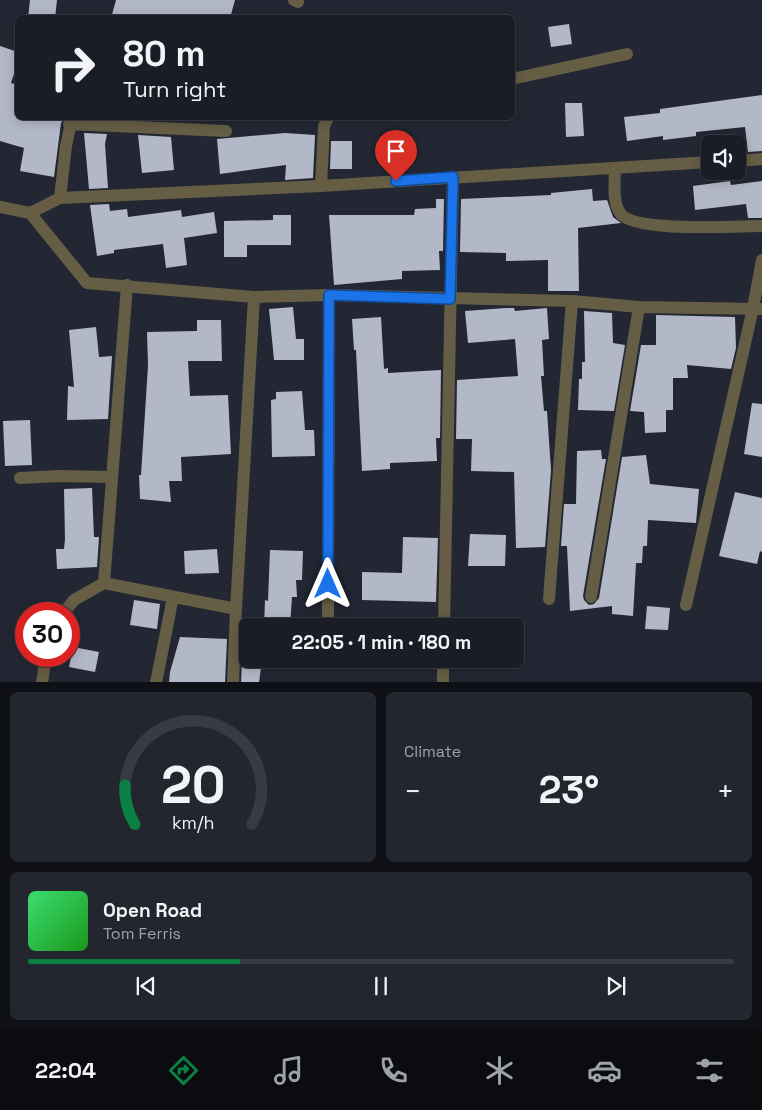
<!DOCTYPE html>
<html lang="en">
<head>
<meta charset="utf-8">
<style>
  body { margin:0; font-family:"Space Grotesk",sans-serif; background:#23262e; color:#f1f3f6; height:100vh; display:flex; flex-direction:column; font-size:19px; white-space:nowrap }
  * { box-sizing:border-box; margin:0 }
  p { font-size:16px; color:#9fa2a7 }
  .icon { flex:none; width:28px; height:28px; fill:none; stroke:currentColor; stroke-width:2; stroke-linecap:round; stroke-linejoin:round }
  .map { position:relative; height:682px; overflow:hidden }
  .sheet { display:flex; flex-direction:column; gap:10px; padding:10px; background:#0e1015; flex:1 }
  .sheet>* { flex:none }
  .top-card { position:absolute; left:15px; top:15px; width:500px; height:105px; border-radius:8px; box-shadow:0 2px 12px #0003,0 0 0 1px #383b43; background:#1a1d26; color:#f1f3f6; overflow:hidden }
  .buttons { position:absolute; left:701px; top:135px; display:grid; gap:10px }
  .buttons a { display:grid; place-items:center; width:45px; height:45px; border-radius:8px; background:#1a1d26; box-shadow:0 2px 12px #0003,0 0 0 1px #383b43; font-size:25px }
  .speed { position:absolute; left:15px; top:602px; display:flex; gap:10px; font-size:25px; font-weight:700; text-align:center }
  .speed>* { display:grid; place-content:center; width:65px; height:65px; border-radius:50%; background:#1a1d26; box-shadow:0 2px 12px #0003,0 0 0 1px #383b43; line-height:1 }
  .speed .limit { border:8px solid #d22; background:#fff; color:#111 }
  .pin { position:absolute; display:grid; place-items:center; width:42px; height:42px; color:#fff; margin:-51px -21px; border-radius:50% 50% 50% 0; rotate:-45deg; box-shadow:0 0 5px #0007 }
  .pin .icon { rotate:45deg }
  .me { position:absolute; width:55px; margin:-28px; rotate:0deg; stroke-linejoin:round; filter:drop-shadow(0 0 4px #0008) }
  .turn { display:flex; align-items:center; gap:18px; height:105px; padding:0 25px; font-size:22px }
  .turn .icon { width:65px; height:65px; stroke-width:2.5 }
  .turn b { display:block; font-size:35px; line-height:42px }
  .big { font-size:38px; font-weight:700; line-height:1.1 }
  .sheet .tile { flex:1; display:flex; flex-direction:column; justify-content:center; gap:8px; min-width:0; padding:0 18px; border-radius:8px; background:#23262e }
  .sheet .dial { align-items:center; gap:0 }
  .dial svg { height:130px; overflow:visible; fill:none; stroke:#383b43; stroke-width:7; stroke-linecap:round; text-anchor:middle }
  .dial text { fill:#f1f3f6; stroke:none }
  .song { display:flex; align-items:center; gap:15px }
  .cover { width:60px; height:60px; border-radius:8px; background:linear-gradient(135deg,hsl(140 70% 55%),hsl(120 70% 35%)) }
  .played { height:5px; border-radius:2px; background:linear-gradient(90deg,#0b8043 30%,#383b43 30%) }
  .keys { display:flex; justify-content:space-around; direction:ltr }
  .heat { display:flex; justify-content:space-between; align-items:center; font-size:28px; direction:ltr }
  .sheet .tiles { flex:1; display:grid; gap:10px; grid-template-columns:1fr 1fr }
  .tile:last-child { grid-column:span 2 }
  .trip { position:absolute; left:239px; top:618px; width:285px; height:50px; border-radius:8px; background:#1a1d26; box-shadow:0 2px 12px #0003,0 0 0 1px #383b43; font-weight:700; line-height:50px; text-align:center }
  .dock { display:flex; height:80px; justify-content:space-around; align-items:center; background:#0a0c0f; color:#9fa2a7 }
  .dock .icon { width:35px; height:35px }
  .dock .on { color:#0b8043 }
  .dock b { font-size:22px; color:#f1f3f6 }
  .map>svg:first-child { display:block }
  .building { fill:#b3b8c8 }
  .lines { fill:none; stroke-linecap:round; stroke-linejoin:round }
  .minor { stroke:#665d45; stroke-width:12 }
  .route-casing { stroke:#114b97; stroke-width:12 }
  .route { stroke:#1a73e8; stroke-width:9 }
</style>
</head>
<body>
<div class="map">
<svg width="762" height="683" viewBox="0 0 762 683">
  <rect width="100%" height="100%" fill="#232733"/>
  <path class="building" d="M30 0H57L55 18H28Z
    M116 0H235L230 18H111Z
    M569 24 572 44 551 47 548 27Z
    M0 46 18 52V62L11 83 18 85V118H64L61 123 54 177 20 171 24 148 0 141Z
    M762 95V151L748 152 745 127 696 132V136L663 140V136L627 141 624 117 660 113V109Z
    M565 103H582L584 136 566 137Z
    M84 133 107 134 105 144 108 188 89 189Z
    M285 133 315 135 313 178 285 180 286 165 220 174 217 139Z
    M138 135 171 137 174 170 142 173Z
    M331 141H352V169H330Z
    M730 181 731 185 762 181V218H748L746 204 695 210 693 186Z
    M592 189 593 201 607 200 613 217 621 223 578 228 579 291H548V260L506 261V253L460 252 461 199 551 195V193Z
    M436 199H444L443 251H439L440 270 402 271V279L334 285 329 215H414L415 209 436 208Z
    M109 204 110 211 127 209 128 217 181 210 182 217 214 212 217 233 184 238 187 265 166 268 163 244 114 250V253L97 256 90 205Z
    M273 215H291V245H247V257H224V221L273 220Z
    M293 307 296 339H304V360H274L269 309Z
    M506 308H514L515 311 547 308 549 339 542 340 544 376H541L544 411H547L551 470 545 547 516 548 514 472 471 471 472 439H456L457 380 518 376 515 339 468 343 465 311Z
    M584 311 612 313 613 343 625 345 614 411 578 410 579 379H582V362H585Z
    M656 315 735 317 736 348 731 369 687 365 688 378H673V410H666V432L645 433 644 412 630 411 641 345H656Z
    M381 317 384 369 388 368V373L441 370 440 438H436L437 461 390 463V469L362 471 356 350H354L352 319Z
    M197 320H221L222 361H188L190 396 228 395 231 454 181 457 182 481H169L171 502 140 499 139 475H141L148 366 147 332 197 331Z
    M96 327 99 357 112 356 108 419 67 420 68 386 74 387 69 330Z
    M302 391 305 430H314L315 456 272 457 271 400 276 399V392Z
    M752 403 762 404V457L744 454Z
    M30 420 32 465 5 466 3 421Z
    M601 450 602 459H606L583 596 584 600 589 605 594 604 599 598 622 457 646 455 650 484 699 489 696 523 648 520 647 546H643L642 563H636L633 616 612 614V606L570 611 567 546H561L564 504H576L577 451Z
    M92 488 94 537H99L97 567 57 569 56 549H64L65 539 64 489Z
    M735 492 762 498V552L760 551 757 564 719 556Z
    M470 534 506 535 505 566H468Z
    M403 537 438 538 436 602 362 600V572L402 573Z
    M217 549 219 573 185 574 184 551Z
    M270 550 303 551 302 580H296L297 597H292L290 626H264L265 600 268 601Z
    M134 600 160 604 157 629 130 625Z
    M647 606 670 608 668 630 645 629Z
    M466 621 498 622V626H466Z
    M246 636H248V659H262L259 683H241L243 640H245Z
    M180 637 227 639 225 683H169L170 672Z
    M73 647 99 652 95 672 69 667Z
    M465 659H498V667H465Z"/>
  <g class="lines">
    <path class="minor" d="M294 0 298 2
      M512 79 627 54
      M69 124 226 131
      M738 161 762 159
      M615 168C615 182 612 201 620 213 633 233 736 226 762 226
      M321 186 324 126 328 118
      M60 198 66 146 72 118
      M0 207 30 213 87 283 254 297 329 295 572 301 639 307 762 309
      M30 213 60 198 321 186 710 162
      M20 478 58 476 112 477
      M104 583 127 285
      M591 597 639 307
      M549 599 572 301
      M686 605 753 308 762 260
      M63 614 74 600 104 583 236 609 254 297
      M328 622 329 295
      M444 626 453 177
      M42 683 46 656
      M156 683 173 597
      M233 683 236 609
      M443 683V659"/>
  </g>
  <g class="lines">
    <g class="route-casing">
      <path id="route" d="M328 584 329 295 450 299 453 177 396 181"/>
    </g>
    <use href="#route" class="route"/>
  </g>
</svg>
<div class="buttons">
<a><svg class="icon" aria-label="sound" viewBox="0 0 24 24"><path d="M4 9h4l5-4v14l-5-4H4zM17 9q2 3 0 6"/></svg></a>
</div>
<div class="speed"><div class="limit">30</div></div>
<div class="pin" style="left:396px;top:181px;background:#d93025"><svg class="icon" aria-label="arrive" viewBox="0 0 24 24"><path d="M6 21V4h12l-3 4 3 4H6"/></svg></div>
<svg class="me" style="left:328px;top:584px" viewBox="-20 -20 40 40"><path d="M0-17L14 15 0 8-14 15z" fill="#1a73e8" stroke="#fff" stroke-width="4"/></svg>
<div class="trip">22:05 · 1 min · 180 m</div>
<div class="top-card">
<div class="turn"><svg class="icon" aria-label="right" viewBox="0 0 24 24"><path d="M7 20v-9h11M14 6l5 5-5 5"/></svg><div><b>80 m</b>Turn right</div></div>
</div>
</div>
<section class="sheet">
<div class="tiles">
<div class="tile dial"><svg viewBox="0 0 100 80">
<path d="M14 69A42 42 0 1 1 86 69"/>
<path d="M14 69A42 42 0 0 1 8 45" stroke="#0b8043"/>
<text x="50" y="56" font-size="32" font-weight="700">20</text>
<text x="50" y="72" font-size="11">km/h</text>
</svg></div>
<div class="tile"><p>Climate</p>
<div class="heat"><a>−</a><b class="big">23°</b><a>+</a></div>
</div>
<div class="tile">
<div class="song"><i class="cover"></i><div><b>Open Road</b><p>Tom Ferris</p></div></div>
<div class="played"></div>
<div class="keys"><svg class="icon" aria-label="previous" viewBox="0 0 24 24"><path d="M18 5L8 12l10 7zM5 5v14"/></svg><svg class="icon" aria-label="pause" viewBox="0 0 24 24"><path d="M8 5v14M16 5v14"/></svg><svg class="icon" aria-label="next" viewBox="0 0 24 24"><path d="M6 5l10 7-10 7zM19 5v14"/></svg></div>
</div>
</div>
</section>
<nav class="dock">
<b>22:04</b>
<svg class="icon on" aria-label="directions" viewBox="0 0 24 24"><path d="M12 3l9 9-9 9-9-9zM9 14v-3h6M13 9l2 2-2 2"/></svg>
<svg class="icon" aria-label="music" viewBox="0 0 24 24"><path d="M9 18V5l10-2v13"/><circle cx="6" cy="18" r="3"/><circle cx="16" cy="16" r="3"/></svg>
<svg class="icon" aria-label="phone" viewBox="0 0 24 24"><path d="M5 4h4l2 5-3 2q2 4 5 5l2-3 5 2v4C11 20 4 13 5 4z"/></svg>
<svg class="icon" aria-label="climate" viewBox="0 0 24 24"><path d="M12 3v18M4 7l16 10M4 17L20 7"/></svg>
<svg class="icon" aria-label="car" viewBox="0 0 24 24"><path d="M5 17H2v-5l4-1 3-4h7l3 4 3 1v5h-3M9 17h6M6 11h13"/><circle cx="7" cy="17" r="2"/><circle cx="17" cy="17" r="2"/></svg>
<svg class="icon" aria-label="filters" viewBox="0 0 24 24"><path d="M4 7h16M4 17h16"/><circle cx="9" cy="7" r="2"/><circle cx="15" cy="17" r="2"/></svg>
</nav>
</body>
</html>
